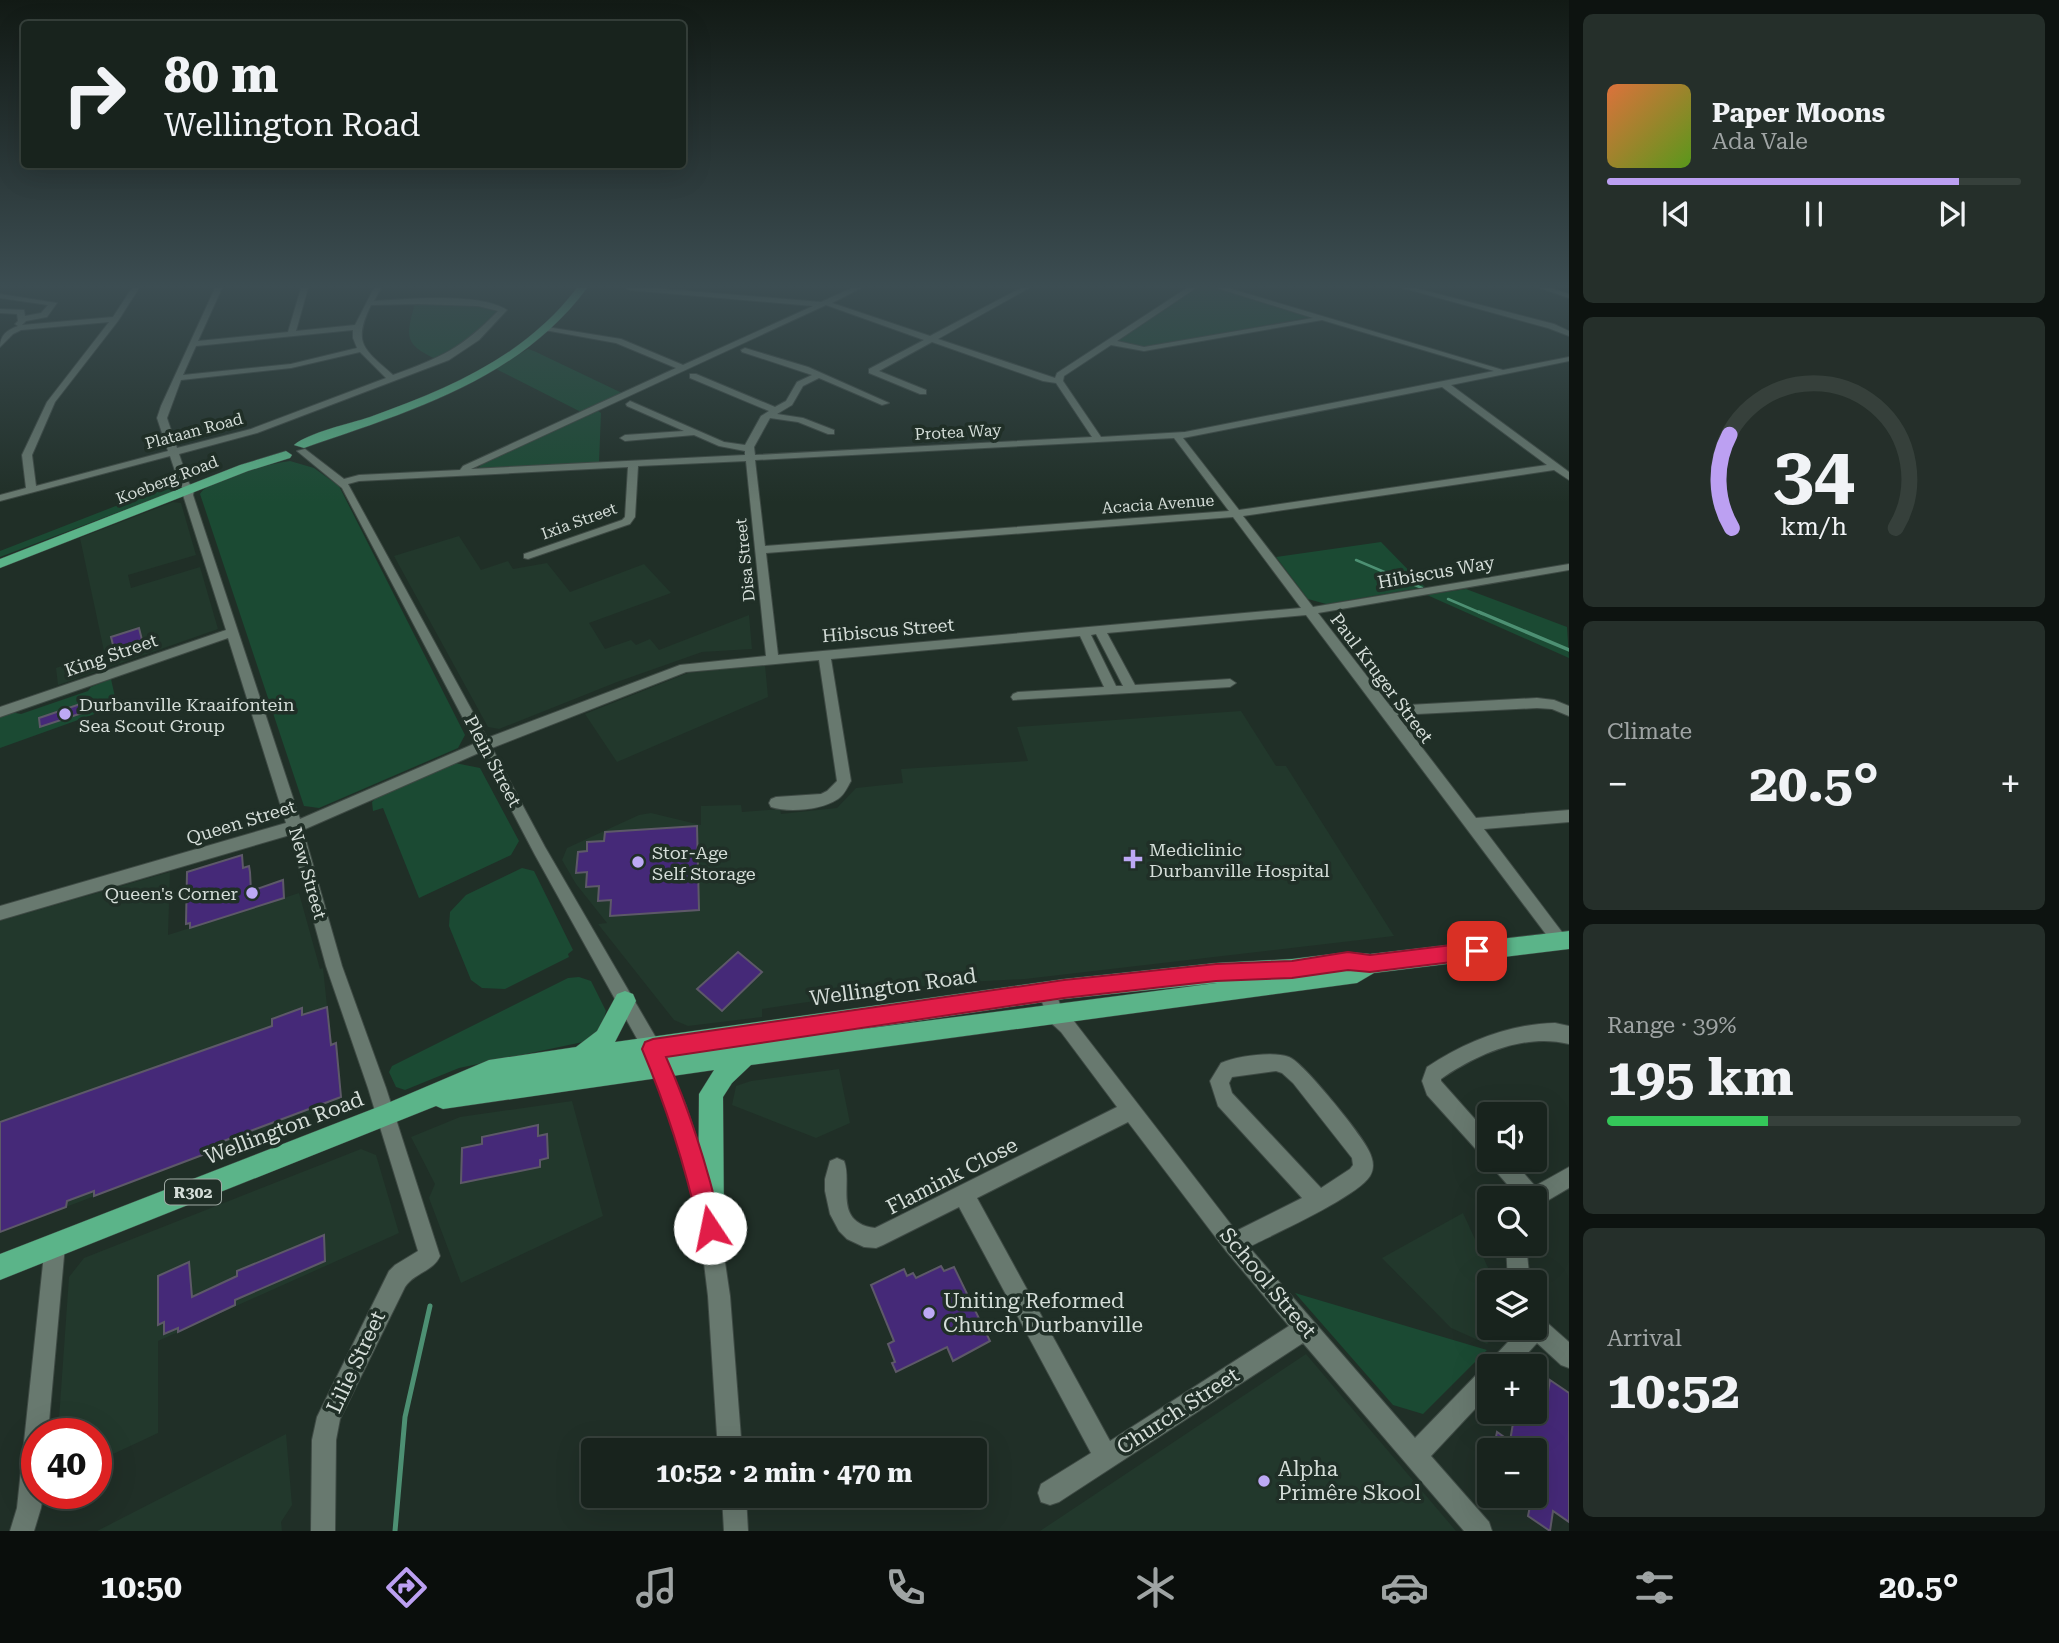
<!DOCTYPE html>
<html lang="en">
<head>
<meta charset="utf-8">
<style>
  body { margin:0; font-family:"Roboto Serif",serif; background:#252f2a; color:#f1f3f6; height:100vh; display:flex; flex-direction:column; font-size:26px; white-space:nowrap }
  * { box-sizing:border-box; margin:0 }
  p { font-size:23px; color:#9fa4a4 }
  .icon { flex:none; width:38px; height:38px; fill:none; stroke:currentColor; stroke-width:2; stroke-linecap:round; stroke-linejoin:round }
  .map { position:relative; flex:1; overflow:hidden }
  .panel { display:flex; flex-direction:column; gap:14px; padding:14px; background:#0d1310; width:490px }
  .panel>* { flex:none }
  .guide { position:absolute; left:21px; top:21px; width:665px; height:147px; border-radius:7px; box-shadow:0 7px 28px #0002,0 0 0 2px #36403b; background:#18231d; color:#f1f3f6; overflow:hidden }
  .fabs { position:absolute; left:1477px; top:1102px; display:grid; gap:14px }
  .fabs a { display:grid; place-items:center; width:70px; height:70px; border-radius:7px; background:#18231d; box-shadow:0 7px 28px #0002,0 0 0 2px #36403b; font-size:35px }
  .speed { position:absolute; left:21px; top:1418px; display:flex; gap:14px; font-size:35px; font-weight:700; text-align:center }
  .speed>* { display:grid; place-content:center; width:91px; height:91px; border-radius:50%; background:#18231d; box-shadow:0 7px 28px #0002,0 0 0 2px #36403b; line-height:1 }
  .speed .limit { border:10px solid #d22; background:#fff; color:#111 }
  .pin { position:absolute; display:grid; place-items:center; width:60px; height:60px; color:#fff; margin:-30px; border-radius:14px; box-shadow:0 4px 10px #0006 }
  .me { position:absolute; width:77px; margin:-38px; rotate:349deg; stroke-linejoin:round; filter:drop-shadow(0 0 5px #0008) }
  .turn { display:flex; align-items:center; gap:24px; height:147px; padding:0 28px; font-size:32px }
  .turn .icon { width:91px; height:91px; stroke-width:2.5 }
  .turn b { display:block; font-size:49px; line-height:60px }
  .big { font-size:52px; font-weight:700; line-height:1.1 }
  .panel .tile { flex:1; display:flex; flex-direction:column; justify-content:center; gap:10px; min-width:0; padding:0 24px; border-radius:10px; background:#252f2a }
  .panel .dial { align-items:center; gap:0 }
  .dial svg { height:182px; overflow:visible; fill:none; stroke:#36403b; stroke-width:7; stroke-linecap:round; text-anchor:middle }
  .dial text { fill:#f1f3f6; stroke:none }
  .song { display:flex; align-items:center; gap:21px }
  .cover { width:84px; height:84px; border-radius:10px; background:linear-gradient(135deg,hsl(20 70% 55%),hsl(90 70% 35%)) }
  .played { height:7px; border-radius:4px; background:linear-gradient(90deg,#bca0f2 85%,#36403b 85%) }
  .keys { display:flex; justify-content:space-around; direction:ltr }
  .heat { display:flex; justify-content:space-between; align-items:center; font-size:38px; direction:ltr }
  .charge { height:10px; border-radius:5px; background:linear-gradient(90deg,#34c759 39%,#36403b 0) }
  .trip { position:absolute; left:581px; top:1438px; width:406px; height:70px; border-radius:7px; background:#18231d; box-shadow:0 7px 28px #0002,0 0 0 2px #36403b; font-weight:700; line-height:70px; text-align:center }
  .dock { display:flex; height:112px; justify-content:space-around; align-items:center; background:#0a0e0c; color:#9fa4a4 }
  .dock .icon { width:49px; height:49px }
  .dock .current { color:#bca0f2 }
  .dock b { font-size:32px; color:#f1f3f6 }
  main { display:flex; flex:1; min-height:0 }
  .map>svg:first-child { display:block }
  .built { fill:#22382c }
  .green { fill:#1b4a33 }
  .lines { fill:none; stroke-linecap:round; stroke-linejoin:round }
  .stream-far2 { stroke:#4d9073; stroke-width:2.5 }
  .stream-far1 { stroke:#4d9073; stroke-width:3.5 }
  .stream { stroke:#4d9073; stroke-width:5 }
  .building { fill:#452978; stroke:#5d5968; stroke-width:2 }
  .minor-casing { stroke:#3e4a44; stroke-width:2 }
  .major-casing { stroke:#3e4a44; stroke-width:1 }
  .minor { fill:#68796f; fill-rule:evenodd }
  .major { fill:#5bb489; fill-rule:evenodd }
  .route { fill:#e11d48; stroke:#92132f; stroke-width:2 }
  .poi-dot { fill:#bda9f5; stroke:#202f27; stroke-width:2.5 }
  .labels { text-anchor:middle; dominant-baseline:central; stroke-width:7; stroke-linejoin:round; paint-order:stroke }
  .far-street-label { font-size:16px; fill:#d4ddd8; stroke:#202f27 }
  .shield { fill:#202f27; stroke:#9ea9a3; stroke-width:2 }
  .shield-label { font-size:16px; font-weight:bold; fill:#d4ddd8 }
  .street-label { font-size:18px; fill:#d4ddd8; stroke:#202f27 }
  .poi-label { font-size:18px; fill:#d4ddd8; stroke:#202f27; text-anchor:start }
  .near-street-label { font-size:21px; fill:#d4ddd8; stroke:#202f27 }
  .near-poi-label { font-size:21px; fill:#d4ddd8; stroke:#202f27; text-anchor:start }
</style>
</head>
<body>
<main>
<div class="map">
<svg width="1569" height="1531" viewBox="0 0 1569 1531">
  <rect width="100%" height="100%" fill="#202f27"/>
  <path class="built" d="M173 502 181 503 196 555 128 575 131 588 200 567 218 629 58 685 56 668 104 651 80 538Z
    M459 536 481 570 508 561 513 569 547 563 570 592 644 564 671 593 589 623 605 649 631 640 636 645 650 639 659 650 749 615 752 649 702 652 617 682 499 729 488 727 394 556Z
    M765 665 768 697 617 762 585 714 688 673Z
    M1241 711 1276 766H1286L1394 936 1025 979 950 983 801 1003 762 1009V1017L688 1026 674 1020 598 924 607 923 576 884 562 860 567 848 639 815 651 813 701 825V806L741 805 742 812 780 809 781 814 837 808 856 788 903 783 901 769 1028 761 1017 727Z
    M170 872 168 935 299 893 320 969 323 968 331 1044 336 1043 342 1102 0 1232V921Z
    M839 1069 850 1123 816 1138 732 1105 736 1086 751 1081Z
    M572 1101 603 1216 461 1283 429 1198 435 1184 411 1137 460 1117Z
    M361 1149 376 1155 399 1233 158 1341V1433L96 1462V1433H58L69 1277 84 1258Z
    M1463 1213 1495 1283H1489V1328H1501L1487 1344 1451 1328 1382 1258Z
    M1306 1354 1456 1531H1040L1258 1386Z
    M286 1434 292 1505 281 1522 282 1531H97Z"/>
  <path class="green" d="M1197 288H1216L1311 317 1141 348 1120 342 1119 340Z
    M415 303 493 307 499 310 473 338 438 360C403 344 406 337 415 303Z
    M528 349 534 351 622 393 581 412 494 368Z
    M597 410 601 413 599 462 478 468 485 462Z
    M290 461 314 468 339 486 465 735 458 748 319 808 304 806 200 494C209 479 272 463 290 461Z
    M174 479 176 488 174 491 0 557V551L162 488Z
    M1381 542 1425 587 1326 604 1308 599 1276 557Z
    M1466 589 1567 627 1569 658 1427 595Z
    M111 679 117 706 0 748V716L10 712 21 714 88 691 91 687Z
    M455 763 480 768 519 841 511 855 419 898 383 808 373 811 372 802 377 797Z
    M522 868 534 871 573 950 568 954 569 957 505 989 482 988 471 980 449 926 450 912 466 895Z
    M579 977 591 981 606 1011 601 1028 583 1042 459 1068 405 1090 396 1087 389 1072 392 1066 568 978Z
    M1295 1293 1487 1350 1423 1414 1393 1405Z"/>
  <g class="lines">
    <path class="stream-far2" d="M1356 560 1422 588
      M1448 599 1483 614"/>
    <path class="stream-far1" d="M1479 612 1569 650"/>
    <path class="stream" d="M395 1531 405 1417 430 1306"/>
  </g>
  <path class="building" d="M139 628 144 648 116 657 111 637Z
    M89 701 91 710 40 727 39 718Z
    M697 826 699 910 610 916 611 900 598 901 599 886 586 887 587 872 576 873 578 852 587 851V842L604 841 605 832Z
    M242 855 243 868 249 866 250 872 251 891 283 880 284 898 190 928V923L186 924 187 872Z
    M738 952 762 972 722 1011 697 989Z
    M327 1007 331 1045 336 1043 341 1097 205 1148V1154L94 1196V1191L67 1201 66 1207 0 1232V1122L272 1026V1019L302 1008V1015Z
    M538 1125V1136L547 1134 548 1158 540 1160V1167L461 1183 462 1148 482 1144V1137Z
    M324 1235 325 1261 235 1300V1305L178 1332V1328L164 1334V1322L158 1325V1276L189 1262 192 1297 237 1276V1271Z
    M941 1266 944 1271 954 1267 990 1341 953 1361 947 1347 896 1372 892 1363 895 1362 888 1344 894 1341 871 1285 904 1269 907 1276 913 1273 916 1278Z
    M1550 1380 1569 1393V1522L1553 1511 1550 1531 1528 1516 1532 1496H1535V1451H1493L1497 1432 1510 1441 1515 1412H1535V1395L1546 1403Z"/>
  <g class="lines">
    <g class="minor-casing">
      <path id="minor" d="M132 288H139L118 321 55 402 32 455 36 486 168 451 157 418 161 406 215 288H222L198 341 288 332 301 288H308L296 331 355 325 374 288H381L374 301C406 299 480 292 507 310L479 340 449 360 257 433 179 454 189 483 194 490 193 495 300 819 476 743 342 488 297 451 305 449 344 479 359 475 460 470 463 466 676 368 616 343 550 331H547V327L621 339 683 365 813 306 629 290 626 288H653L821 302 852 288H861L832 303 930 336 1021 288H1029L938 339 1055 378 1057 373 1187 288H1196L1117 341 1144 347 1313 318 1217 288H1228L1503 370 1569 357V361L1451 385 1569 472V480L1554 470 1243 516 1313 607 1569 564V570L1318 613 1390 706 1537 698 1554 700 1569 706V716L1552 709 1537 708 1397 715 1476 818 1569 810V822L1484 829 1568 940 1566 945 1560 947 1554 945 1306 615 1107 633 1135 685 1230 679 1236 683 1230 687 1013 700 1011 697 1013 694 1018 692 1104 687 1080 636 831 659 851 781C847 788 844 795 838 799 822 810 789 813 771 807L769 803 771 799 776 797 821 794 827 791 837 781 819 660 686 672 492 748 545 847 659 1043 686 1106 714 1192 711 1199 704 1202 697 1199 694 1192 668 1106 646 1055 535 855 481 752 303 830 342 966 386 1088 440 1256C434 1271 414 1273 405 1287L340 1419 336 1440 335 1531H311L312 1440 317 1417 389 1271 395 1265 418 1251 368 1088 326 966 290 835 0 920V906L286 823 228 638 0 717V707L226 630 183 495 184 490 179 483 170 456 0 501V495L26 488 22 455 47 402 109 322 21 330 13 334 0 347C0 335 7 330 18 326L15 324 18 321 17 314 0 313V309L24 310 25 316 41 313 48 305 0 298V294L57 303 47 317 26 321 22 325 113 317ZM418 304 478 306 498 311C461 349 442 357 393 375 364 349 352 344 371 305ZM826 305 924 340 869 369V373L920 394H926V390L879 371 932 342 1043 381 1056 383 1092 437 755 455 754 447 770 418 798 422 828 434H834V430L803 418 777 414 792 405 803 386 819 378 882 405 889 403 808 367 745 348 741 350 742 352 812 375 797 382 786 401 775 407 696 374H690V378L769 411 761 416 745 445 724 442 630 401 626 404 627 406 684 431 625 435 620 438 625 441 694 435 719 446 745 451V455L471 469ZM1322 320 1494 371 1185 432 1101 437 1063 381 1064 376 1111 345 1144 351ZM353 330V338L357 348 291 364 183 375 196 346ZM360 352 386 378 251 429 177 448 167 418 181 380 291 368ZM1442 387 1547 465 1239 510 1183 438ZM1174 438 1229 511 765 546 755 460ZM746 461 766 656 680 665 487 738 348 484 359 481 628 467 625 517 622 520 524 554V558L528 559 630 524 635 517 638 466ZM1233 517 1301 608 778 655 766 553ZM1096 634 1123 686H1116L1091 635Z
        M1403 288H1415L1554 324 1569 331V336L1548 328Z
        M1540 288H1551L1569 294V298Z
        M1047 983 1053 985 1062 1010 1073 1020 1236 1231 1302 1198 1218 1106 1210 1081 1221 1063C1237 1056 1273 1051 1289 1057 1303 1062 1362 1135 1369 1151 1373 1159 1375 1168 1370 1176 1357 1197 1274 1234 1249 1247L1415 1438 1481 1370 1489 1367 1492 1359 1521 1328H1535V1318L1544 1320 1569 1342V1368L1561 1365 1537 1343 1515 1367H1489V1394L1431 1456 1489 1522 1492 1531H1464L1303 1343 1059 1502 1050 1505 1041 1502 1038 1493 1041 1484 1091 1453 959 1207 883 1245 876 1248 864 1247 847 1239 839 1231 830 1214 825 1191V1179L830 1161 837 1158 844 1161C853 1183 832 1222 875 1228L1117 1107 1061 1032 1049 1021 1038 991 1041 985ZM1276 1071 1282 1073 1293 1083 1352 1158 1353 1165 1350 1169 1321 1188 1232 1093 1229 1083 1232 1077ZM1128 1122 1226 1251 1289 1326 1110 1441 977 1198Z
        M1555 1023 1569 1026V1044C1525 1033 1477 1054 1441 1079V1081L1489 1135V1159L1482 1156 1427 1095 1422 1081 1427 1067C1465 1042 1509 1024 1555 1023Z
        M1489 1160H1512L1535 1186 1569 1167V1188L1535 1208V1199H1520L1492 1167Z
        M709 1212 716 1215 719 1222 730 1296 742 1451H718L708 1296 699 1222 702 1215Z
        M55 1235 62 1238 65 1245 48 1433H37V1493H43L41 1508 34 1531H10L17 1508 45 1245 48 1238Z
        M1506 1244H1526L1530 1283H1508Z
        M722 1496H746L748 1531H724Z"/>
    </g>
    <g class="major-casing">
      <path id="major" d="M577 288H587C519 380 408 412 304 448L294 445C310 432 349 424 370 417 450 388 524 357 577 288Z
        M286 451 292 455 290 458 248 471 0 568V559L240 465Z
        M1569 931V949L1374 973 1357 983 751 1065 732 1083 723 1097 724 1228 720 1237 711 1241 702 1237 698 1228 699 1094 714 1070 443 1109 436 1106 0 1280V1254L383 1105 489 1060 576 1047 597 1031 617 994 625 991 633 994 636 1001 615 1042 1064 979 1216 963 1292 959 1348 952 1370 954ZM1217 983 856 1030 1064 999Z"/>
    </g>
    <use href="#minor" class="minor"/>
    <use href="#major" class="major"/>
  </g>
  <linearGradient id="sky" x2="0" y2="1"><stop stop-color="#121a15"/><stop offset="0.57" stop-color="#3c4d52"/><stop offset="1" stop-color="#3c4d52" stop-opacity="0"/></linearGradient>
  <rect width="1569" height="502" fill="url(#sky)"/>
  <path class="route" d="M1477 942 1484 945 1486 951 1484 957 1477 959 1370 972 1348 970 1292 978 1216 981 1064 998 666 1057C691 1113 708 1169 722 1228L719 1236 710 1240 702 1236 699 1228C685 1166 667 1108 642 1049L645 1042 653 1039 1064 980 1216 964 1292 961 1348 952 1370 955Z"/>
  <g class="poi-dot">
    <circle cx="65" cy="714" r="7"/>
    <path d="M1129.5 848.5h7v7h7v7h-7v7h-7v-7h-7v-7h7z"/>
    <circle cx="638" cy="862" r="7"/>
    <circle cx="252" cy="893" r="7"/>
    <circle cx="929" cy="1313" r="7"/>
    <circle cx="1264" cy="1481" r="7"/>
  </g>
  <g class="labels">
    <g class="far-street-label">
      <text transform="translate(194 431) rotate(-15)">Plataan Road</text>
      <text transform="translate(958 432) rotate(-3)">Protea Way</text>
      <text transform="translate(167 480) rotate(-21)">Koeberg Road</text>
      <text transform="translate(1158 504) rotate(-4)">Acacia Avenue</text>
      <text transform="translate(579 521) rotate(-20)">Ixia Street</text>
      <text transform="translate(745 560) rotate(-96)">Disa Street</text>
    </g>
    <rect class="shield" x="165" y="1179.5" width="56" height="25" rx="5"/>
    <g class="shield-label">
      <text x="193" y="1192">R302</text>
    </g>
    <g class="street-label">
      <text transform="translate(1436 572) rotate(-10)">Hibiscus Way</text>
      <text transform="translate(888 630) rotate(-5)">Hibiscus Street</text>
      <text transform="translate(111 655) rotate(-19)">King Street</text>
      <text transform="translate(1382 678) rotate(53)">Paul Kruger Street</text>
      <text transform="translate(493 761) rotate(62)">Plein Street</text>
      <text transform="translate(241 822) rotate(-17)">Queen Street</text>
      <text transform="translate(308 873) rotate(74)">New Street</text>
    </g>
    <g class="poi-label">
      <text x="79" y="704">Durbanville Kraaifontein<tspan x="79" dy="21">Sea Scout Group</tspan></text>
      <text x="1149" y="849">Mediclinic<tspan x="1149" dy="21">Durbanville Hospital</tspan></text>
      <text x="652" y="852">Stor-Age<tspan x="652" dy="21">Self Storage</tspan></text>
      <text x="238" y="893" text-anchor="end">Queen's Corner</text>
    </g>
    <g class="near-street-label">
      <text transform="translate(893 987) rotate(-8)">Wellington Road</text>
      <text transform="translate(284 1128) rotate(-21)">Wellington Road</text>
      <text transform="translate(952 1176) rotate(-27)">Flamink Close</text>
      <text transform="translate(1268 1283) rotate(50)">School Street</text>
      <text transform="translate(356 1362) rotate(-65)">Lilie Street</text>
      <text transform="translate(1178 1411) rotate(-33)">Church Street</text>
    </g>
    <g class="near-poi-label">
      <text x="943" y="1301">Uniting Reformed<tspan x="943" dy="24">Church Durbanville</tspan></text>
      <text x="1278" y="1469">Alpha<tspan x="1278" dy="24">Primêre Skool</tspan></text>
    </g>
  </g>
</svg>
<div class="fabs">
<a><svg class="icon" aria-label="sound" viewBox="0 0 24 24"><path d="M4 9h4l5-4v14l-5-4H4zM17 9q2 3 0 6"/></svg></a>
<a><svg class="icon" aria-label="search" viewBox="0 0 24 24"><circle cx="10" cy="10" r="6"/><path d="M15 15l6 6"/></svg></a>
<a><svg class="icon" aria-label="layers" viewBox="0 0 24 24"><path d="M12 4l9 5-9 5-9-5zM3 14l9 5 9-5"/></svg></a>
<a>+</a>
<a>−</a>
</div>
<div class="speed"><div class="limit">40</div></div>
<div class="pin" style="left:1477px;top:951px;background:#d93025"><svg class="icon" aria-label="arrive" viewBox="0 0 24 24"><path d="M6 21V4h12l-3 4 3 4H6"/></svg></div>
<svg class="me" style="left:710px;top:1228px" viewBox="-20 -20 40 40"><circle r="19" fill="#fff"/><path d="M0-13L10 11 0 6-10 11z" fill="#e11d48"/></svg>
<div class="trip">10:52 · 2 min · 470 m</div>
<div class="guide">
<div class="turn"><svg class="icon" aria-label="right" viewBox="0 0 24 24"><path d="M7 20v-9h11M14 6l5 5-5 5"/></svg><div><b>80 m</b>Wellington Road</div></div>
</div>
</div>
<section class="panel">
<div class="tile">
<div class="song"><i class="cover"></i><div><b>Paper Moons</b><p>Ada Vale</p></div></div>
<div class="played"></div>
<div class="keys"><svg class="icon" aria-label="previous" viewBox="0 0 24 24"><path d="M18 5L8 12l10 7zM5 5v14"/></svg><svg class="icon" aria-label="pause" viewBox="0 0 24 24"><path d="M8 5v14M16 5v14"/></svg><svg class="icon" aria-label="next" viewBox="0 0 24 24"><path d="M6 5l10 7-10 7zM19 5v14"/></svg></div>
</div>
<div class="tile dial"><svg viewBox="0 0 100 80">
<path d="M14 69A42 42 0 1 1 86 69"/>
<path d="M14 69A42 42 0 0 1 13 28" stroke="#bca0f2"/>
<text x="50" y="56" font-size="32" font-weight="700">34</text>
<text x="50" y="72" font-size="11">km/h</text>
</svg></div>
<div class="tile"><p>Climate</p>
<div class="heat"><a>−</a><b class="big">20.5°</b><a>+</a></div>
</div>
<div class="tile"><p>Range · 39%</p><b class="big">195 km</b><div class="charge"></div></div>
<div class="tile"><p>Arrival</p><b class="big">10:52</b></div>
</section>
</main>
<nav class="dock">
<b>10:50</b>
<svg class="icon current" aria-label="directions" viewBox="0 0 24 24"><path d="M12 3l9 9-9 9-9-9zM9 14v-3h6M13 9l2 2-2 2"/></svg>
<svg class="icon" aria-label="music" viewBox="0 0 24 24"><path d="M9 18V5l10-2v13"/><circle cx="6" cy="18" r="3"/><circle cx="16" cy="16" r="3"/></svg>
<svg class="icon" aria-label="phone" viewBox="0 0 24 24"><path d="M5 4h4l2 5-3 2q2 4 5 5l2-3 5 2v4C11 20 4 13 5 4z"/></svg>
<svg class="icon" aria-label="climate" viewBox="0 0 24 24"><path d="M12 3v18M4 7l16 10M4 17L20 7"/></svg>
<svg class="icon" aria-label="car" viewBox="0 0 24 24"><path d="M5 17H2v-5l4-1 3-4h7l3 4 3 1v5h-3M9 17h6M6 11h13"/><circle cx="7" cy="17" r="2"/><circle cx="17" cy="17" r="2"/></svg>
<svg class="icon" aria-label="filters" viewBox="0 0 24 24"><path d="M4 7h16M4 17h16"/><circle cx="9" cy="7" r="2"/><circle cx="15" cy="17" r="2"/></svg>
<b>20.5°</b>
</nav>
</body>
</html>
